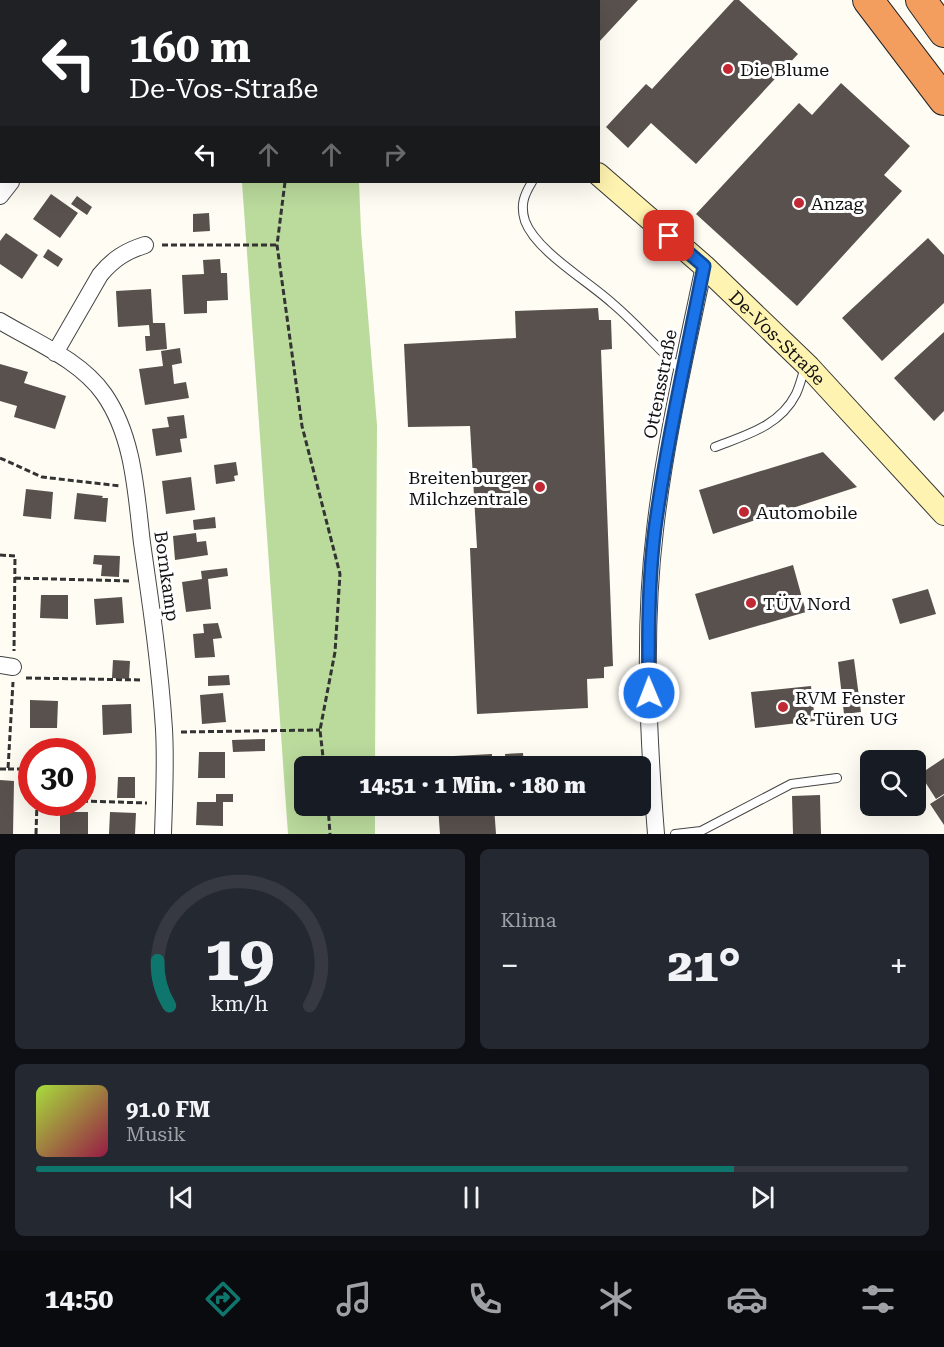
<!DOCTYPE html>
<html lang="de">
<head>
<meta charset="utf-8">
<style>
  body { margin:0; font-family:"Roboto Serif",serif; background:#242831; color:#f1f3f6; height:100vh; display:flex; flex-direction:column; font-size:22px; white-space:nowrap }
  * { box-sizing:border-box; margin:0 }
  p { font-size:20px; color:#9ea1a6 }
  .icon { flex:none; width:33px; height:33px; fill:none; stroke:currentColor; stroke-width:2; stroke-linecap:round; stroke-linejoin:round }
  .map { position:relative; height:834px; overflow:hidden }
  .side { display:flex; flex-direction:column; gap:15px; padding:15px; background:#0d0f14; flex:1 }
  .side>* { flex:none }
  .guide { position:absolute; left:0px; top:0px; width:600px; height:183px; box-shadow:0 6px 24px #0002; background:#202124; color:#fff; overflow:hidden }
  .buttons { position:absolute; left:860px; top:750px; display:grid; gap:12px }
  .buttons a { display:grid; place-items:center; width:66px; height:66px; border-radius:9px; background:#171b24; box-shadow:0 6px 24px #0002; font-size:30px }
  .speed { position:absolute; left:18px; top:738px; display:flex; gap:12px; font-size:30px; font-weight:700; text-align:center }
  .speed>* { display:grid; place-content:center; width:78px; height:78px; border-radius:50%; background:#171b24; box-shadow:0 6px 24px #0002; line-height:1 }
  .speed .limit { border:9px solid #d22; background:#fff; color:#111 }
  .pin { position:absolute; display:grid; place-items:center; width:51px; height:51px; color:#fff; margin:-26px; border-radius:12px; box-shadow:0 3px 9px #0006 }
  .me { position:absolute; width:66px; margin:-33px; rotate:359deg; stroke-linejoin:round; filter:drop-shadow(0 0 4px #0008) }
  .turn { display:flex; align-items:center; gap:21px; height:126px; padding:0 30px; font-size:27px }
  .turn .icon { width:78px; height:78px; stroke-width:2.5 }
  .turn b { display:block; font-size:42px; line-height:51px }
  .lanes { display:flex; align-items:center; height:57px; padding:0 30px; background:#0003; justify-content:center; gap:30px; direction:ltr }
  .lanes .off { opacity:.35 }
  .big { font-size:45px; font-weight:800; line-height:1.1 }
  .side .tile { flex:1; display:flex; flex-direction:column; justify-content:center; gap:9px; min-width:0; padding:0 21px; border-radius:9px; background:#242831 }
  .side .dial { align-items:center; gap:0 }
  .dial svg { height:156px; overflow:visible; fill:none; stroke:#363941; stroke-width:7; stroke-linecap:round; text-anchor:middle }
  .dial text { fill:#f1f3f6; stroke:none }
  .song { display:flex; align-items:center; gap:18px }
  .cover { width:72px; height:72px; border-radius:9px; background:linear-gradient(135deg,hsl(80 70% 55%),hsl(340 70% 35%)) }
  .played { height:6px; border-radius:3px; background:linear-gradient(90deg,#0f766e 80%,#363941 80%) }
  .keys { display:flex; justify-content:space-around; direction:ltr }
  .heat { display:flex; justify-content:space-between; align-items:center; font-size:33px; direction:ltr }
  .side .tiles { flex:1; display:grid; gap:15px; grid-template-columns:1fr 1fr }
  .tile:last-child { grid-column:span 2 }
  .trip { position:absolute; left:294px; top:756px; width:357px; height:60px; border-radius:9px; background:#171b24; box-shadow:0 6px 24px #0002; font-weight:800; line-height:60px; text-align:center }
  .menu { display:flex; height:96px; justify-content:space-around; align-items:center; background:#090b0e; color:#9ea1a6 }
  .menu .icon { width:42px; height:42px }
  .menu .selected { color:#0f766e }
  .menu b { font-size:27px; color:#f1f3f6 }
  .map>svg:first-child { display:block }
  .forest { fill:#badb9c }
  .building { fill:#59514d }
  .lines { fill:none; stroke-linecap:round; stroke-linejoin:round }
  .lane-casing { stroke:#444; stroke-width:10 }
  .street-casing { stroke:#444; stroke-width:18 }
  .secondary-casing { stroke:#333; stroke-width:24 }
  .highway-casing { stroke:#222; stroke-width:32 }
  .path { stroke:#333; stroke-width:3; stroke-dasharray:6 3; stroke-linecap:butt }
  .lane { stroke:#fff; stroke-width:8 }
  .street { stroke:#fff; stroke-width:16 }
  .secondary { stroke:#fef3b0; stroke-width:22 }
  .highway { stroke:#f39e5f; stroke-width:30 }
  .route-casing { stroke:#114b97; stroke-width:15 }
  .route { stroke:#1a73e8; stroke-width:10 }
  .poi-dot { fill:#c12834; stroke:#fff; stroke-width:2 }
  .labels { text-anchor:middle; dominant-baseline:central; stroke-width:6; stroke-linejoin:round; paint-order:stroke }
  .poi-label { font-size:18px; fill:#111; stroke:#fff; text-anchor:start }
  .street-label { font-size:18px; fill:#111; stroke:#fff }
</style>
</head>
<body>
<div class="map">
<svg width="944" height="834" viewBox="0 0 944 834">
  <rect width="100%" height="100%" fill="#fffcf4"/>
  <path class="forest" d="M242 182H359L361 231 377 425 375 766H304V806H375V834H288Z"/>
  <path class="building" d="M598 0H638L598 43Z
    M734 0H739L798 54 696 164 651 123 628 148 606 127 646 84 652 89Z
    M841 83 910 146 884 175 902 191 797 306 696 214 799 103 812 115Z
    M51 194 78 213 60 238 33 219Z
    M77 196 92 207 87 215 71 204Z
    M209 213 210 231 193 232V214Z
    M6 233 38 255 22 279 0 264V241Z
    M928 238 944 255V303L882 361 842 318Z
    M48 249 63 259 58 267 43 257Z
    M220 259 221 273H227L228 300 207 301V313L184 314 182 275 204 274 203 260Z
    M151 289 153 323H165L167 349 146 351 145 336H150L149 325 118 327 116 291Z
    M598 308 599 320H611L612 349 601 350 613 666 604 667V678L587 679 588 708 477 714 470 548H477L470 426 408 427 404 344 516 338 515 311Z
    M944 332V411L934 421 894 378Z
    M180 348 182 363 172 365 174 384 186 382 189 398 145 405 139 369 163 366 161 351Z
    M0 364 28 372 24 383 66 396 55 429 14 417 17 406 0 401Z
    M184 415 187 438 180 439 182 452 156 456 152 429 169 427 167 417Z
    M823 452 857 487 713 534 699 490Z
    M236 462 238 475 234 476 235 481 216 484 214 465Z
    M191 477 195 510 166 514 162 481Z
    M26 489 53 492 51 519 23 516Z
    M77 493 103 496 102 498H108L106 522 74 519Z
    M215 517 216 528 194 530 193 520Z
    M196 533 197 542 206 541 208 555 175 560 173 536Z
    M94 555 120 556 119 577 101 576 102 565 93 564Z
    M793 565 806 612 709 640 695 594Z
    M227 568 228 576 208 579 211 609 186 612 182 582 202 579 201 571Z
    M928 589 936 614 900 624 892 599Z
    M41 595H68V619L40 618Z
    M122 597 124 623 96 625 94 599Z
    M218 623 222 638 213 639 215 657 195 658 193 634 204 633 203 624Z
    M854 659 861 712 844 714 838 662Z
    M113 660 130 661 129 679 112 678Z
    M229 675 230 685 208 686V676Z
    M811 686 815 721 755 728 751 692Z
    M223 693 226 722 202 724 200 695Z
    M30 700 58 701 57 728H30Z
    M131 704 132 733 103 735 102 705Z
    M265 739V751L233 752 232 740Z
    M199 752H225V778H198Z
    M523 753 524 766H506L505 754Z
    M492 754V766H436L435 757Z
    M944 758V794L936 799 920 774Z
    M623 761 624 766H566V765Z
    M118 777H135V798H117Z
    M0 780 14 781 13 834H0Z
    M216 794H233V802H223V826L196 825 197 802H216Z
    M820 795 821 834H793L792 796Z
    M944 795V825L930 804Z
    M438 806H494L496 834H440Z
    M508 806H554V807L508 810Z
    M60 812H88V834H60Z
    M110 812 136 813 135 834H109Z"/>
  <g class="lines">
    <g class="lane-casing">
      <path id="lane" d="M532 182C524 195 520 205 525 221 536 251 588 281 612 303 637 324 658 349 682 371
        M715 447C746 435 780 426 796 394 800 386 802 376 805 367
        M675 834 701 831 791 784 837 778"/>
    </g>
    <g class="street-casing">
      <path id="street" d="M143 2 144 0
        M0 196 11 182
        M0 321C35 342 80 360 104 394 134 437 136 493 142 543 151 605 160 667 164 729 166 764 164 799 163 834
        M55 353 100 275C113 259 126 251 145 245
        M0 665 13 667
        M656 834C648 733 643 630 655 530 665 441 686 353 704 266"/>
    </g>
    <g class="secondary-casing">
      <g id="secondary">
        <path d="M389 0 391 2"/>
        <path id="s1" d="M598 174 704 266 809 367 944 514"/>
      </g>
    </g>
    <g class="highway-casing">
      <path id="highway" d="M868 0 944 100
        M921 0 944 32"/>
    </g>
    <path class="path" d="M363 2 364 0
      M285 182 277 245 302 426 340 574 335 652 320 730 324 766
      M162 245H277
      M0 458 42 477 120 486
      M0 555 15 556 14 651
      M15 578 131 581
      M26 678 143 680
      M181 732 320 730
      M0 769H8L13 682
      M8 769H32
      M82 801 147 803
      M328 806 330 834
      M36 834 37 802"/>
    <use href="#lane" class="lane"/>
    <use href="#street" class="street"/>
    <use href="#secondary" class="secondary"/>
    <use href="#highway" class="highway"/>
  </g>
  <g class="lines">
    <g class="route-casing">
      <path id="route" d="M649 693C648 638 648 582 655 528 667 440 687 353 704 266L669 236"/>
    </g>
    <use href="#route" class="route"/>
  </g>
  <g class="poi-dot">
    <circle cx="728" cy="69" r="6"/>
    <circle cx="799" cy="203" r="6"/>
    <circle cx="540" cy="487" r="6"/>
    <circle cx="744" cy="512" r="6"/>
    <circle cx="751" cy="603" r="6"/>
    <circle cx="783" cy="707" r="6"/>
  </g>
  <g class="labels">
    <g class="poi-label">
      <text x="740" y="69">Die Blume</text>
      <text x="811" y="203">Anzag</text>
      <text x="528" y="477" text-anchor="end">Breitenburger<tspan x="528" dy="21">Milchzentrale</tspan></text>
      <text x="756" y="512">Automobile</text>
      <text x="763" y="603">TÜV Nord</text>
      <text x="795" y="697">RVM Fenster<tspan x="795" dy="21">&amp; Türen UG</tspan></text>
    </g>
    <g class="street-label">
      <text stroke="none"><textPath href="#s1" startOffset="243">De-Vos-Straße</textPath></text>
      <text transform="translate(660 384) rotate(-79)">Ottensstraße</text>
      <text transform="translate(167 576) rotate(82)">Bornkamp</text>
    </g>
  </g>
</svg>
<div class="buttons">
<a><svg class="icon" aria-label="search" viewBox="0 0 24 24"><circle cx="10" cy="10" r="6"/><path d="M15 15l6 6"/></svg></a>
</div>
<div class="speed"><div class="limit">30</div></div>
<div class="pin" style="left:669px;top:236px;background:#d93025"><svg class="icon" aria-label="arrive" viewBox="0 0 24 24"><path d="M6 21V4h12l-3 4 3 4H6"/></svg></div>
<svg class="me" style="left:649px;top:693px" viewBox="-20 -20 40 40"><circle r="17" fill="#1a73e8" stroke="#fff" stroke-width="3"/><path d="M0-11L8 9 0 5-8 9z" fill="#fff"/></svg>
<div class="trip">14:51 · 1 Min. · 180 m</div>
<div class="guide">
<div class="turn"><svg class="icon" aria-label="left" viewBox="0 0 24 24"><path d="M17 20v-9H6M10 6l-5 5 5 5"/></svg><div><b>160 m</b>De-Vos-Straße</div></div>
<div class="lanes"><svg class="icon" aria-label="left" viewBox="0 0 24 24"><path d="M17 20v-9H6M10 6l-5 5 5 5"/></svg><svg class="icon off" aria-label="ahead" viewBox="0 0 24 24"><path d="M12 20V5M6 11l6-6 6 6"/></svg><svg class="icon off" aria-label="ahead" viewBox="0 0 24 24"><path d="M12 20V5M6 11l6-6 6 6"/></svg><svg class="icon off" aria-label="right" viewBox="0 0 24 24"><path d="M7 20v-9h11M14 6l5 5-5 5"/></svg></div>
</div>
</div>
<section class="side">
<div class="tiles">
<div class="tile dial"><svg viewBox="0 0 100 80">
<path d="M14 69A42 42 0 1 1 86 69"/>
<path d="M14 69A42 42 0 0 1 8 46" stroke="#0f766e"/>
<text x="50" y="56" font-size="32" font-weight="700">19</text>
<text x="50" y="72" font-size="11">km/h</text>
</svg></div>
<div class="tile"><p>Klima</p>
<div class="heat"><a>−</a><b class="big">21°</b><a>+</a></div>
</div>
<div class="tile">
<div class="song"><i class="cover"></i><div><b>91.0 FM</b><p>Musik</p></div></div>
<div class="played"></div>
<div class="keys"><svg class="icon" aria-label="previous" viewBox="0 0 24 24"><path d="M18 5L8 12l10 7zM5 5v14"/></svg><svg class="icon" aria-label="pause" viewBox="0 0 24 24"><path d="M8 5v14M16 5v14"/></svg><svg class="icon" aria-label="next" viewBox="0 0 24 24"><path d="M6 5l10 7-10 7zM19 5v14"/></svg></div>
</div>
</div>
</section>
<nav class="menu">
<b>14:50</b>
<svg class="icon selected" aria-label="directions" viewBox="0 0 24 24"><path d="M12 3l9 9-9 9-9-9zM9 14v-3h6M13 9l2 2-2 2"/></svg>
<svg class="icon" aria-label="music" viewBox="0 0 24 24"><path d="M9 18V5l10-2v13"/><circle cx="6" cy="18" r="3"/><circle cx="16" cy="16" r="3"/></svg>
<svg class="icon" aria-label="phone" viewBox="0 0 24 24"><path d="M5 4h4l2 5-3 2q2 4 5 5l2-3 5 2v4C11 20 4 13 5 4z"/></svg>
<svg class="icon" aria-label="climate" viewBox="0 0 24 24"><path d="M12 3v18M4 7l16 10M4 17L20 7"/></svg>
<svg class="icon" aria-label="car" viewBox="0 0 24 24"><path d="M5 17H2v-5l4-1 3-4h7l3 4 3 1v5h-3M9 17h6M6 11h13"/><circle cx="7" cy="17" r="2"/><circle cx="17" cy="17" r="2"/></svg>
<svg class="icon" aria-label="filters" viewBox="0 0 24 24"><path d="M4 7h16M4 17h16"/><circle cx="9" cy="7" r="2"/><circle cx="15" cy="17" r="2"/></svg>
</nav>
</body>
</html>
